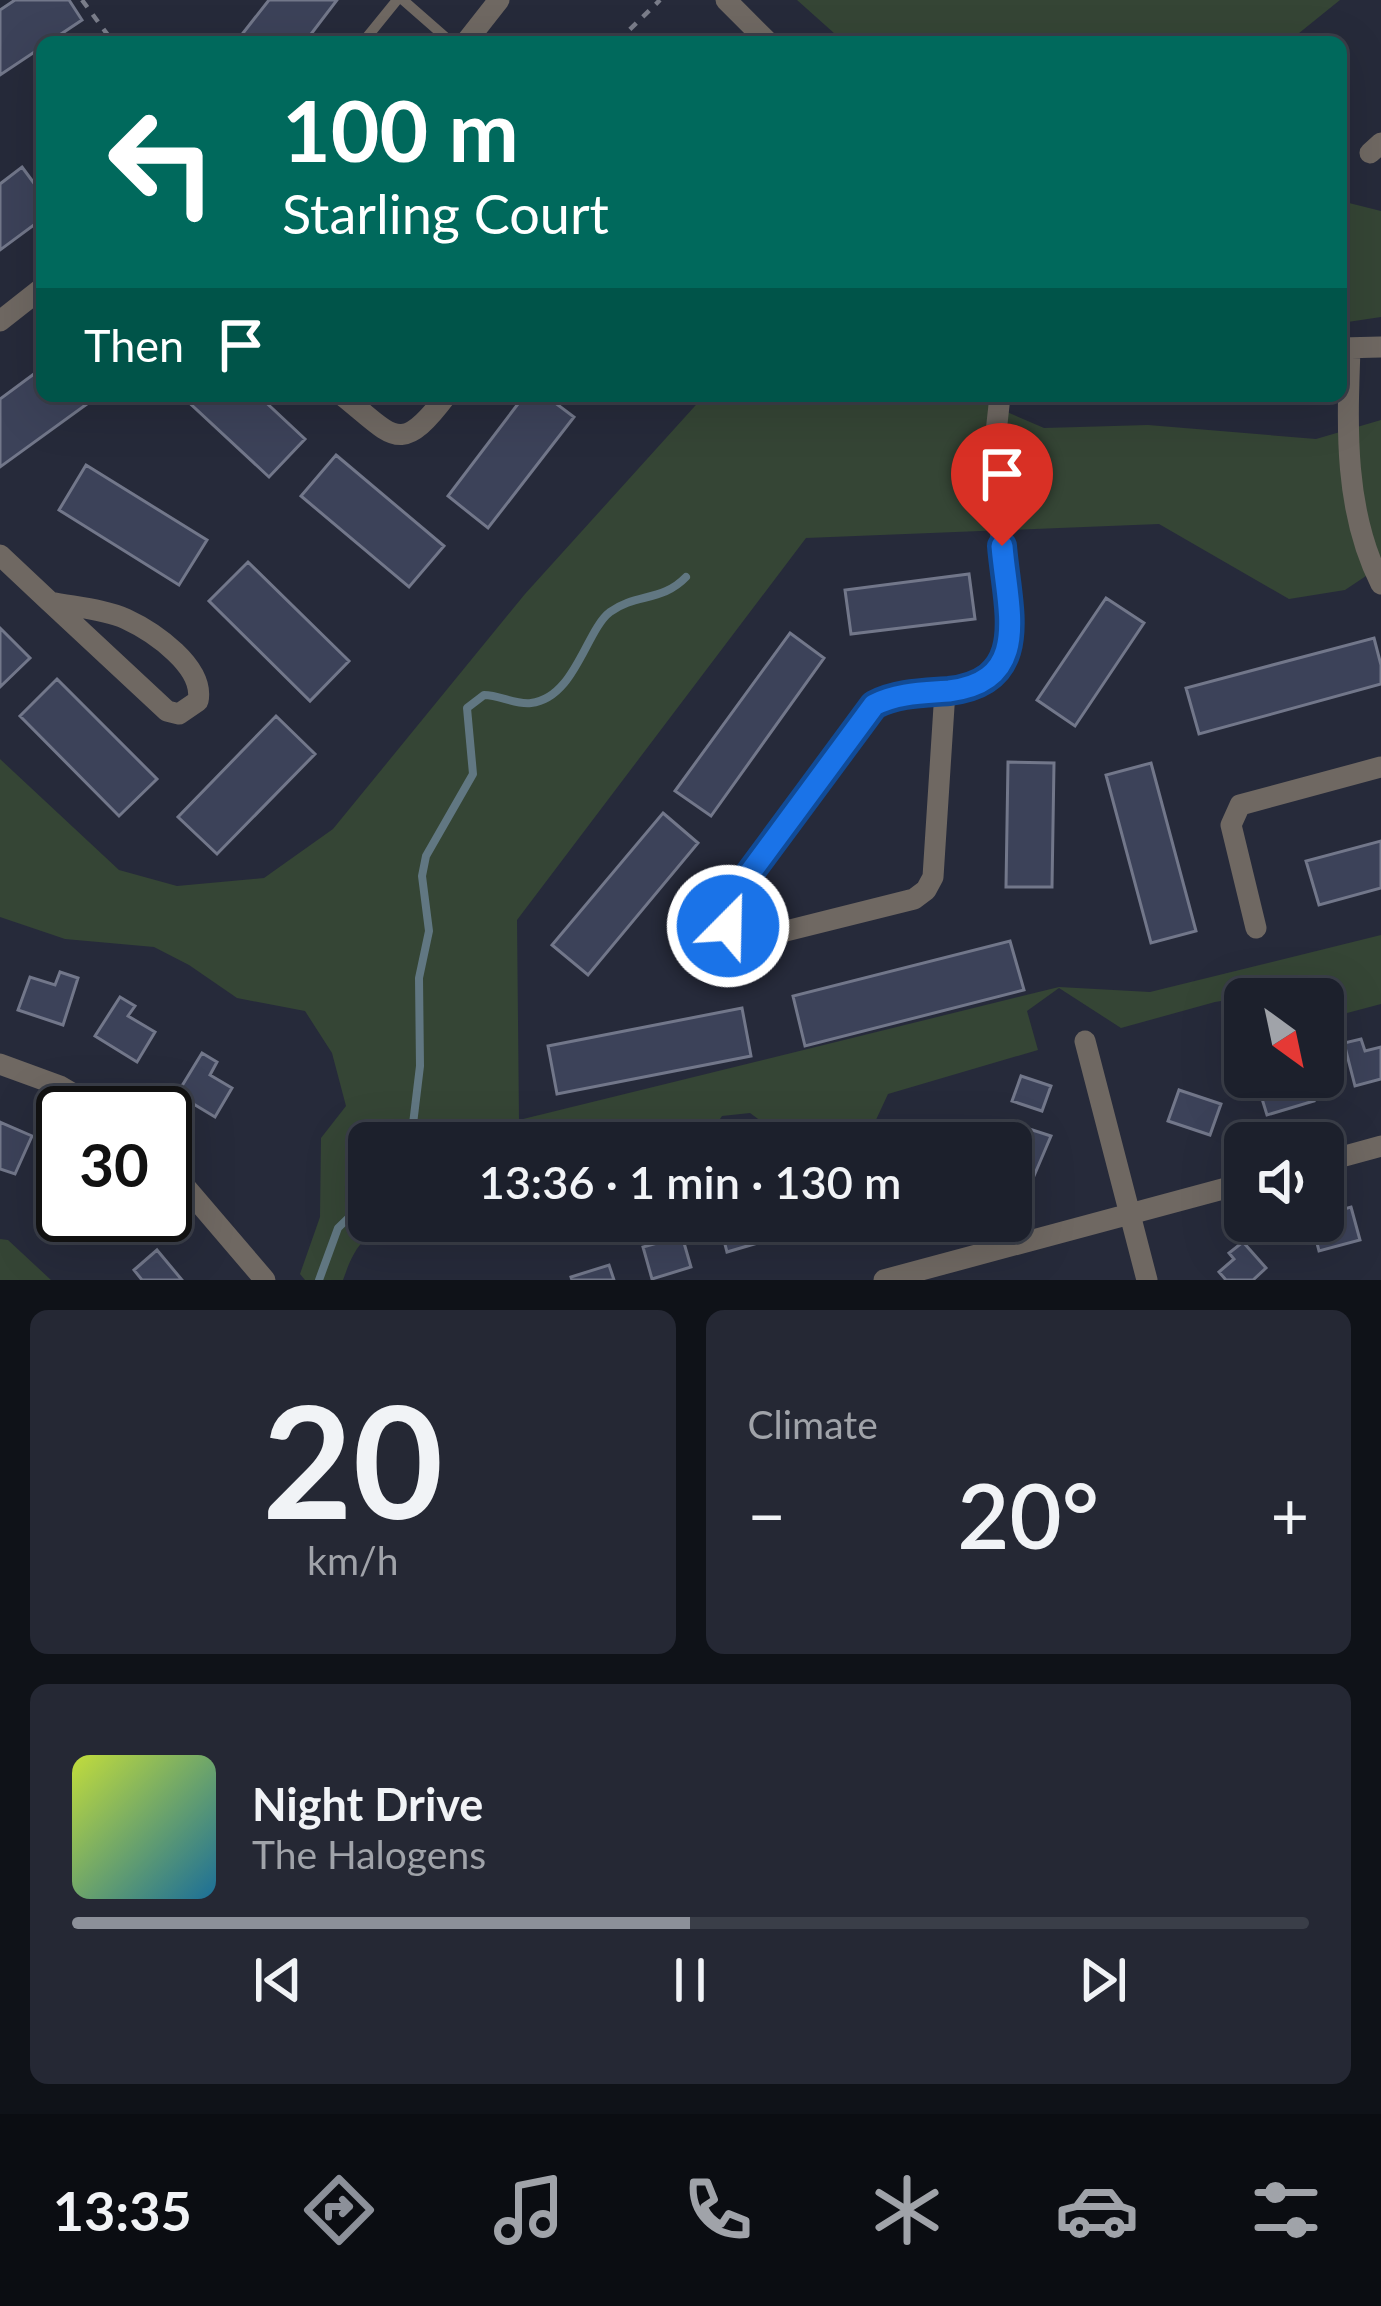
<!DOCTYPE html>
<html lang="en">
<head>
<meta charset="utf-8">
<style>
  body { margin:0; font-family:Lato,sans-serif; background:#252834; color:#f1f3f6; height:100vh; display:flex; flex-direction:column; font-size:45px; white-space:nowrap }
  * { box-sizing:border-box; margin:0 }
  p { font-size:39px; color:#a0a3a9 }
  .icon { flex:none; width:66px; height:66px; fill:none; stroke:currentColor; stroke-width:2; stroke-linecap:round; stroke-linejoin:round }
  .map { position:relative; height:1280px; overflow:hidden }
  .side { display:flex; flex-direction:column; gap:30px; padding:30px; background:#0f1218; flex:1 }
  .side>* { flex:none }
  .hud { position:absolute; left:36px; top:36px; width:1311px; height:366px; border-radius:18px; box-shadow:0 12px 48px #0002,0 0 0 3px #3a3e48; background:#00695c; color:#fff; overflow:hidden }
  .needle { width:78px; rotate:147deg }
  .controls { position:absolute; left:1224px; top:978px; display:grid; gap:24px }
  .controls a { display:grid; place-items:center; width:120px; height:120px; border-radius:18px; background:#1c202c; box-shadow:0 12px 48px #0002,0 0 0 3px #3a3e48; font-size:60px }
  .speed { position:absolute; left:36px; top:1086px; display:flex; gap:24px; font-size:60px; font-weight:700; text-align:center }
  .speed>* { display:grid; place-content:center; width:156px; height:156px; border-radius:50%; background:#1c202c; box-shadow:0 12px 48px #0002,0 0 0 3px #3a3e48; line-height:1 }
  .speed .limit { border:6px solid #111; border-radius:18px; background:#fff; color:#111 }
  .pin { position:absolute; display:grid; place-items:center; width:102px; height:102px; color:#fff; margin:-123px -51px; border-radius:50% 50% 50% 0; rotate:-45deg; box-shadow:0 0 12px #0007 }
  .pin .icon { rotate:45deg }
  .me { position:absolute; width:132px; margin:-66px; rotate:23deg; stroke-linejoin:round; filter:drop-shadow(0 0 9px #0008) }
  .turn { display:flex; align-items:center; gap:42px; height:252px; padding:0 48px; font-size:54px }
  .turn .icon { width:156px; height:156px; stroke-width:2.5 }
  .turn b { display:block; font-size:84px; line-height:102px }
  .then { display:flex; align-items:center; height:114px; padding:0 48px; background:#0003; gap:24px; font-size:45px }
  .big { font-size:90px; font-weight:600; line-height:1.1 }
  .side .card { flex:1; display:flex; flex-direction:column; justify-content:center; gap:18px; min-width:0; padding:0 42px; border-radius:18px; background:#252834 }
  .side .dial { align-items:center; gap:0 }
  .dial b { font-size:156px; line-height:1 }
  .song { display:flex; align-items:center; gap:36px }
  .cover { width:144px; height:144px; border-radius:18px; background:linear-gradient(135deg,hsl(70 70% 55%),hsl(200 70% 35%)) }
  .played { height:12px; border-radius:6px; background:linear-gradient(90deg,#8c9099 50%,#3a3e48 50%) }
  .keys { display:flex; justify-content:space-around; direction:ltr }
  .heat { display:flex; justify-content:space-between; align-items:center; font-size:66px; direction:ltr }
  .side .tiles { flex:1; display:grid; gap:30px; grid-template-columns:1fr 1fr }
  .card:last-child { grid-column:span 2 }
  .trip { position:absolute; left:348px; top:1122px; width:684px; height:120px; border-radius:18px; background:#1c202c; box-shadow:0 12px 48px #0002,0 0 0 3px #3a3e48; font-weight:600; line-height:120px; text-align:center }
  .tab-bar { display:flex; height:192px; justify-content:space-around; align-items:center; background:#0b0d12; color:#a0a3a9 }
  .tab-bar .icon { width:84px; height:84px }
  .tab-bar .current { color:#8c9099 }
  .tab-bar b { font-size:54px; color:#f1f3f6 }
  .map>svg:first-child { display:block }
  .green { fill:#354535 }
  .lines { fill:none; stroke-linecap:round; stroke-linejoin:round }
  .stream { stroke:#617782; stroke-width:8 }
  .building { fill:#3c4259; stroke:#72778a; stroke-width:3 }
  .path { stroke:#7a7d8a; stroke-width:4.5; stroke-dasharray:9 9; stroke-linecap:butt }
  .lane { stroke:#6f6862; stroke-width:10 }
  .street { stroke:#6f6862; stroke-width:21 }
  .route-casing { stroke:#114b97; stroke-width:30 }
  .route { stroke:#1a73e8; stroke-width:21 }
</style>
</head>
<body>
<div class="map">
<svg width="1381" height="1280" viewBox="0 0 1381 1280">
  <rect width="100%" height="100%" fill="#262a3a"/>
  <path class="green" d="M797 0H1340L1288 42H844Z
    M1341 201 1381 211V317L1341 323Z
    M704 396H970L1044 428 1148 425 1316 439 1381 420V566L1345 590 1289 599 1159 524 806 538 517 920 519 1120 1059 987 1150 992 1381 935V1004L1332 1017 1324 995 1275 992 1215 1002 1121 1028 1059 988 1027 1011 1038 1050 888 1094 868 1137 842 1143 788 1141 750 1113 722 1116 704 1143H369V1221H516L391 1226C361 1234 353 1252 343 1280H305L300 1274 320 1217 321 1138 346 1106 332 1053 305 1011 237 998 189 965 154 947 65 939 0 917V759L119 870 177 886 264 878 333 829 525 594Z
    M0 1239 8 1240 51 1280H0Z"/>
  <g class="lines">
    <path class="stream" d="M405 1143 413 1124 420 1066 419 978 429 931 422 876 426 856 473 774 467 708 484 695C500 695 515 705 531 703 575 698 586 630 610 612 636 593 662 602 686 577
      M319 1280 338 1228 369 1198"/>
  </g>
  <path class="building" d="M15 0H69L82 20 49 42H42V47L0 75V10Z
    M269 0H337L305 42H236Z
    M22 167 42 194V219L0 250V184Z
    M42 368V396H98L0 467V399Z
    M182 396H259L305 439 269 477Z
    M524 396H546L574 417 488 528 448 496Z
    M336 455 444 546 409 587 301 496Z
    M86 465 207 540 179 585 59 510Z
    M248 562 349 661 310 701 209 601Z
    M969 574 975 619 851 634 845 590Z
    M1106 598 1144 623 1075 726 1037 700Z
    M0 628 30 658 0 687Z
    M790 633 824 658 711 816 675 791Z
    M1374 638 1381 665V684L1199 734 1186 688Z
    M57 679 157 779 119 816 20 716Z
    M276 716 315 754 217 854 178 817Z
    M1008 762 1054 763 1052 887H1006Z
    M1151 763 1196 931 1151 943 1106 775Z
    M663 813 698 843 588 975 552 945Z
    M1381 841V888L1319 905 1306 861Z
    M1010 941 1024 990 805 1046 793 996Z
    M60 972 78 978 63 1025 18 1010 30 977 55 985Z
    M120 997 135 1006 128 1016 155 1032 137 1062 95 1036Z
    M742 1008 751 1056 557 1094 548 1046Z
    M1361 1039 1365 1051 1381 1047V1079L1355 1086 1344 1043Z
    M202 1053 217 1062 210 1075 232 1088 215 1117 177 1094Z
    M1021 1076 1051 1086 1042 1111 1012 1101Z
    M1282 1077H1308L1314 1101 1267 1115 1259 1089 1284 1082Z
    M1179 1090 1221 1104 1210 1135 1168 1121Z
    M0 1122 32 1136 15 1174 0 1169Z
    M1017 1125 1051 1136 1028 1190 1011 1185V1143Z
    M1351 1207 1360 1240 1319 1251 1312 1224 1334 1218 1333 1212Z
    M85 1215H116L99 1231Z
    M719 1221H781L785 1235 727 1252Z
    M814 1221H854V1222L817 1233Z
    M682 1236 691 1267 652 1279 643 1247Z
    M1243 1242 1266 1268 1253 1280H1226L1219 1272 1234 1259 1229 1253Z
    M157 1250 182 1280H142L134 1270Z
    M609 1265 614 1280H572L571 1277Z"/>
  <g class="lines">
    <path class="path" d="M82 0 113 42
      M617 42 660 0"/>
    <path class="lane" d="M403 0 451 42
      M363 42 397 0"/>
    <path class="street" d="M726 0 768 42
      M466 42 499 0
      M1370 153 1381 143
      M0 321 42 288
      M1341 348 1381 347
      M1350 349C1347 429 1344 511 1381 584
      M343 396C394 437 400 457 446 396
      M0 555 50 602
      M50 602C74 607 104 609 126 619 154 632 205 667 198 701L179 714 167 711Z
      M945 691 933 877 926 890 914 899 754 939 735 935 725 916 727 904 864 715 890 697Z
      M945 691 983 684 997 673 1010 641 994 451 1000 396
      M1256 928 1231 825 1240 805 1381 767
      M1085 1041 1147 1280
      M0 1064 60 1086 106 1113
      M1323 1162 1381 1146
      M165 1163 265 1280
      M884 1280 1245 1183"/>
  </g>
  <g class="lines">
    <g class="route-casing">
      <path id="route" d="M728 926 727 904 874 705C897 693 923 693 949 691 1033 681 1007 608 1002 546"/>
    </g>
    <use href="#route" class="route"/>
  </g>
</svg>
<div class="controls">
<a><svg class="needle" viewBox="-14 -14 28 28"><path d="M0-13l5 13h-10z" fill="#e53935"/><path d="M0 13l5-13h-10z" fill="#a0a3a9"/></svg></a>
<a><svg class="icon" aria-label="sound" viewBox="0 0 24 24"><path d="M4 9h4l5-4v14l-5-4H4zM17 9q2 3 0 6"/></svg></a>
</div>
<div class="speed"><div class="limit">30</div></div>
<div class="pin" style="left:1002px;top:546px;background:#d93025"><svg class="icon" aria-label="arrive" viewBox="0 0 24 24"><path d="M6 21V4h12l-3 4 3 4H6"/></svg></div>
<svg class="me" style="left:728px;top:926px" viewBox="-20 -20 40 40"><circle r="17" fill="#1a73e8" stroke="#fff" stroke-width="3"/><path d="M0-11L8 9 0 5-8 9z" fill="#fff"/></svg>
<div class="trip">13:36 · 1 min · 130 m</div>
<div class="hud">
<div class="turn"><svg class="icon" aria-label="left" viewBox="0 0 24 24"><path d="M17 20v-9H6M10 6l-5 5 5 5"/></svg><div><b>100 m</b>Starling Court</div></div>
<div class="then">Then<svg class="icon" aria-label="arrive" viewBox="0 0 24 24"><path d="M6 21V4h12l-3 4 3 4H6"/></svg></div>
</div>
</div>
<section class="side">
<div class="tiles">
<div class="card dial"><b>20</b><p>km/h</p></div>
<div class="card"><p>Climate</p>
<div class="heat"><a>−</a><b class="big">20°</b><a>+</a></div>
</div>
<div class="card">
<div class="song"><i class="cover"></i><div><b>Night Drive</b><p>The Halogens</p></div></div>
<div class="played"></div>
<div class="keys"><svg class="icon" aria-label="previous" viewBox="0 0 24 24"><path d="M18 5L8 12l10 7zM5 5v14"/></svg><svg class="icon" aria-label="pause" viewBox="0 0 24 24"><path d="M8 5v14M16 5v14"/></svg><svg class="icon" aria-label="next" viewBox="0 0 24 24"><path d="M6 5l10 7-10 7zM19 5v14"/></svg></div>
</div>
</div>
</section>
<nav class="tab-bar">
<b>13:35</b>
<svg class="icon current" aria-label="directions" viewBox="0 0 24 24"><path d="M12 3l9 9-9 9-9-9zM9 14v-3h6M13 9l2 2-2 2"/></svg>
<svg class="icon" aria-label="music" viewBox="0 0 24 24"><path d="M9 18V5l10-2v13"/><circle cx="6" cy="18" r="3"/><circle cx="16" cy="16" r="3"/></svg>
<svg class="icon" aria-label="phone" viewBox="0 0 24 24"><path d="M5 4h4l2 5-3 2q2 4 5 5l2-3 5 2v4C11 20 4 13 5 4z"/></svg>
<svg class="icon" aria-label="climate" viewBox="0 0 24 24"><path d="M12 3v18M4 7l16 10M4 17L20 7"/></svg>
<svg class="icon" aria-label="car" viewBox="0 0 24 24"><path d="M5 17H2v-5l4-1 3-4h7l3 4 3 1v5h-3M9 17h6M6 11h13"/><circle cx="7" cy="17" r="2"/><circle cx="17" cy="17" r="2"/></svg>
<svg class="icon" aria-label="filters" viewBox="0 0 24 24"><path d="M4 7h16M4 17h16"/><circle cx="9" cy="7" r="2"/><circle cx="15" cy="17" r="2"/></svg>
</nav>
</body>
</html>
